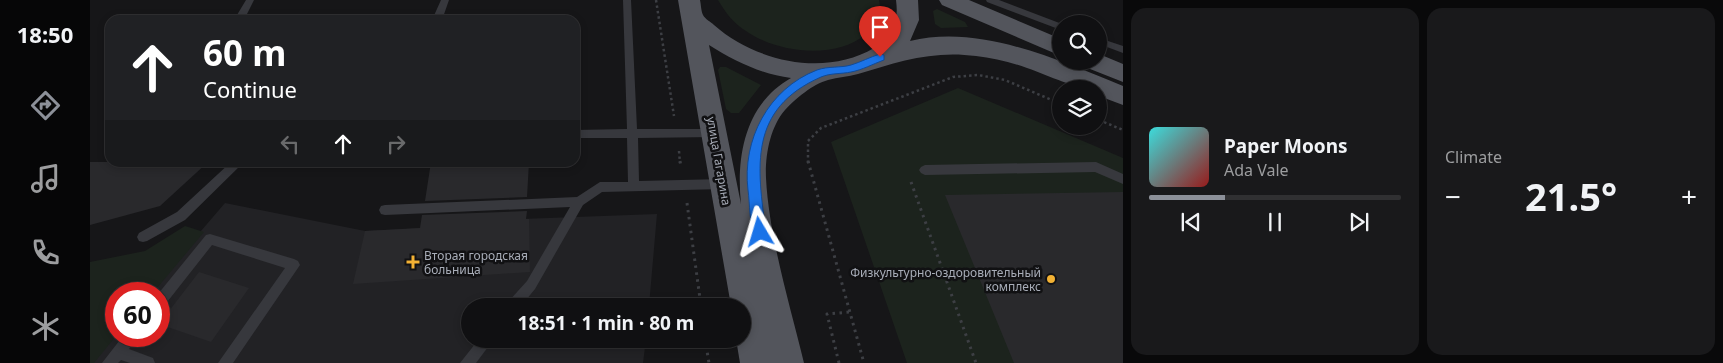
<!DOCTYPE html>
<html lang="en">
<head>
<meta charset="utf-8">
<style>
  body { margin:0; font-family:"Noto Sans",sans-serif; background:#19191b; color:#f1f3f6; height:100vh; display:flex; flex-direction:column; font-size:19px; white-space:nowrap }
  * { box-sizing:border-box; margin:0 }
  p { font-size:16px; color:#9c9d9f }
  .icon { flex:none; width:28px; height:28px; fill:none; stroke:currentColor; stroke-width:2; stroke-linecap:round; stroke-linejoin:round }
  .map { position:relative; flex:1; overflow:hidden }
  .drawer { display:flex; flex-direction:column; gap:8px; padding:8px; background:#09090a; width:600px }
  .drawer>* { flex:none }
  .guide { position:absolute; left:15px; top:15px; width:475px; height:152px; border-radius:15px; box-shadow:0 2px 8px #0003,0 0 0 1px #303032; background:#202124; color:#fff; overflow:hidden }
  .tools { position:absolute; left:962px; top:15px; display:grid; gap:10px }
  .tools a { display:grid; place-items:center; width:55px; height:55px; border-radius:50%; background:#101012; box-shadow:0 2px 8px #0003,0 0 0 1px #303032; font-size:25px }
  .speed { position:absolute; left:15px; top:282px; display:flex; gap:10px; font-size:25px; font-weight:700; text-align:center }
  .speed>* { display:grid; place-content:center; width:65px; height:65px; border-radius:50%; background:#101012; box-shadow:0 2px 8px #0003,0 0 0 1px #303032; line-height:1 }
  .speed .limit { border:8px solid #d22; background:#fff; color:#111 }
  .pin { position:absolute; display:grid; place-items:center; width:42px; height:42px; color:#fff; margin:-51px -21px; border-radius:50% 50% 50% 0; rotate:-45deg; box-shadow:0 0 5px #0007 }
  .pin .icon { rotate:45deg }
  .me { position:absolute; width:55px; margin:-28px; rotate:353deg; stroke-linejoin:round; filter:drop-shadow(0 0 4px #0008) }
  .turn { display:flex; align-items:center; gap:18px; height:105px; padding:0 15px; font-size:22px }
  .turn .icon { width:65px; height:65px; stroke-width:2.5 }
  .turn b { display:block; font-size:35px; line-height:42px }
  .lanes { display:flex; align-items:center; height:48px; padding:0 15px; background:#0003; justify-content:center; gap:25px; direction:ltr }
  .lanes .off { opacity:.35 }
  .big { font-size:38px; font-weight:700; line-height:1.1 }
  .drawer .widget { flex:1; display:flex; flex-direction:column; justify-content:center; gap:8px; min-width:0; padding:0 18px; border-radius:15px; background:#19191b }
  .song { display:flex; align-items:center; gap:15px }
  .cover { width:60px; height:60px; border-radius:8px; background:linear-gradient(135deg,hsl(180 70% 55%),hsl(0 70% 35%)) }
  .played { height:5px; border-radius:2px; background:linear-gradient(90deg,#8c9099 30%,#303032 30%) }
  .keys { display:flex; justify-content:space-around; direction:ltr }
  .heat { display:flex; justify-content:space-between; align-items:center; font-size:28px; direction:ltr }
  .drawer .tiles { flex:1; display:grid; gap:8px; grid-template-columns:repeat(2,1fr) }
  .trip { position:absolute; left:371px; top:298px; width:290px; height:50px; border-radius:25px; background:#101012; box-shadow:0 2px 8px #0003,0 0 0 1px #303032; font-weight:700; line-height:50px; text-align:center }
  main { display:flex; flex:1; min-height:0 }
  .tab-bar { display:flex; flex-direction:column; width:90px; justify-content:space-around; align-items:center; background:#060607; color:#9c9d9f }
  .tab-bar .icon { width:35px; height:35px }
  .tab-bar .active { color:#8c9099 }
  .tab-bar b { font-size:22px; color:#f1f3f6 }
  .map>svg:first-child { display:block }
  .built { fill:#222225 }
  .green { fill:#1c231d }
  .building { fill:#29292c }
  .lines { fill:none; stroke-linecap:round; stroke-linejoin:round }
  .path-far1 { stroke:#3d3f44; stroke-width:2.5; stroke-dasharray:2.5 3; stroke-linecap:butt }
  .path { stroke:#3d3f44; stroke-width:3; stroke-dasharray:2.5 4.5; stroke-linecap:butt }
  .service { fill:#37383d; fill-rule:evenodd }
  .primary { fill:#53555c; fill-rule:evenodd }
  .route { fill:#1a73e8; stroke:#114b97 }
  .poi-dot { fill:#f2b134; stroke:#111113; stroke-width:2 }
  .labels { text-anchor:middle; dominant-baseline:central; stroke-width:5; stroke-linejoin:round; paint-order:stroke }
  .street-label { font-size:12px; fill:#a8adb8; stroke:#111113 }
  .poi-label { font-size:12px; fill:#a8adb8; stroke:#111113; text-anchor:start }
</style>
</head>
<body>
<main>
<nav class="tab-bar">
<b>18:50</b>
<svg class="icon active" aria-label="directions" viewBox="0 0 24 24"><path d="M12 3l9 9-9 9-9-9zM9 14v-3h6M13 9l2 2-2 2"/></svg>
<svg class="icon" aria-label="music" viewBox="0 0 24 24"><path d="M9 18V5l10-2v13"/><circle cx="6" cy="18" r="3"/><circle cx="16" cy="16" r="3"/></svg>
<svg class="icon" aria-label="phone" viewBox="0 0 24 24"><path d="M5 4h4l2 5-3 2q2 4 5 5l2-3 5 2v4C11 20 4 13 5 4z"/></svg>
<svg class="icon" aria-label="climate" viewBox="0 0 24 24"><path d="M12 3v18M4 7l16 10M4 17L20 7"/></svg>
</nav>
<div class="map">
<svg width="1033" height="363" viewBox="0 0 1033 363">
  <rect width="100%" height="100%" fill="#161618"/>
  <path class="built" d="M135 203 275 231 375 226 376 221 567 214 559 306H380V339H556L553 363H0L26 336H69V294H57Z"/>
  <path class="green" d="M628 0H789C792 14 787 25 776 34 746 60 687 53 656 31 643 23 636 13 628 0Z
    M847 9 875 22 878 27 851 28 845 24 843 11Z
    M630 67H636L671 85 649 113H641L636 109 628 70Z
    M868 88 1033 158V363H817L741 142Z
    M95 226 114 232 62 294H26V336L4 363H0V262L55 251Z"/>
  <path class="building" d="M0 162H118L70 206 0 225Z
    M341 162H439L437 197 335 201Z
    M1033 192V363H924L855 195Z
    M437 211 436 219H439L440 272 263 284 275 231 330 228 332 215Z
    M109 272 159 288 121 342 69 324Z"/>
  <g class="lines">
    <path class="path-far1" d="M566 0 584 116
      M1009 120 1033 130
      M589 151 590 163
      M718 163V141L731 128 863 77 888 75 915 80 971 104"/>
    <path class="path" d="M590 161 591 167
      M718 161 774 363
      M821 182 886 363
      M597 203 611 306
      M615 339 619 363
      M749 363 737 314 760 312"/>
    <path class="service" d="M156 0H164L154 20H144Z
      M351 0H359L352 20H342Z
      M533 0H541L547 129H624L629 133 624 137 548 138 549 181 633 179 637 181 639 184 637 187 633 189 512 192 493 205 445 289 431 306H417L418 302 437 281 480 207 295 215 291 214 289 210 291 206 295 205 487 197 510 182H538L537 138H485V130L537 129Z
      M896 0H909L972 24 971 30 897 2Z
      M1009 38 1033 46V53L1009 44Z
      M141 162H154L95 220 57 241 53 242 49 241 47 237 49 233 87 212Z
      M1006 162 1033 174V184L1005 172 835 175 831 173 829 170 831 167 835 165Z
      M120 234 204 259 208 261 210 265 143 363H128L195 268 122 245 74 306 69 308 68 294 116 235Z
      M33 336H48L39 349 63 358 65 363H40L31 360 28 363H12Z
      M389 339H404L386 363H370Z"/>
    <path class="primary" d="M588 0H610C611 4 611 11 613 15 615 19 621 22 624 25 666 62 735 77 784 48 803 36 809 22 806 0H828L829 20 820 41C891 24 968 60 1033 86V105L1009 96V89C983 89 961 76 937 68 921 62 903 58 886 56 843 50 807 62 768 74 758 77 748 77 738 80 723 84 705 99 695 110 680 127 675 156 676 178 679 237 700 305 714 363H650L646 339H652V306H641ZM619 45C644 61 671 74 701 78 655 104 646 156 651 204Z
      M849 0H879L971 39V56L852 5Z
      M1009 54 1033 64V82L995 67 991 61H1009Z"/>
  </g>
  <path class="route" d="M790 54 794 55V60C783 64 772 70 761 72 752 74 740 73 731 77 658 109 667 167 676 232L670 237 665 236C659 223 660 204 658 190 652 140 678 89 727 70 738 66 751 68 761 65 771 62 780 57 790 54Z"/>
  <g class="poi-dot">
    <path d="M320.5 254.5h5v5h5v5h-5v5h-5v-5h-5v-5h5z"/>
    <circle cx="961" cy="279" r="5"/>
  </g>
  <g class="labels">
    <g class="street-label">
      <text transform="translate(629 161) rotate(80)">улица Гагарина</text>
    </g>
    <g class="poi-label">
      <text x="334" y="255">Вторая городская<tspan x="334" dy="14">больница</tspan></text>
      <text x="951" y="272" text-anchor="end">Физкультурно-оздоровительный<tspan x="951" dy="14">комплекс</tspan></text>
    </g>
  </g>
</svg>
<div class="tools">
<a><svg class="icon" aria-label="search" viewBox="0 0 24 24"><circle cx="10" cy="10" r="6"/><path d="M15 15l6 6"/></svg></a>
<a><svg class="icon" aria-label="layers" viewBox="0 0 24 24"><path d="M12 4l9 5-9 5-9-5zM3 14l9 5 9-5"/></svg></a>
</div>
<div class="speed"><div class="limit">60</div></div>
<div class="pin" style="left:790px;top:57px;background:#d93025"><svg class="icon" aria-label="arrive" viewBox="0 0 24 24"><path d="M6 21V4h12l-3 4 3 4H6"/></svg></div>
<svg class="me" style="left:670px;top:232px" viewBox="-20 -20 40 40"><path d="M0-17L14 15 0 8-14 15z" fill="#1a73e8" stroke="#fff" stroke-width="4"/></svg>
<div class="trip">18:51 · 1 min · 80 m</div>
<div class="guide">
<div class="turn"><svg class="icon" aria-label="ahead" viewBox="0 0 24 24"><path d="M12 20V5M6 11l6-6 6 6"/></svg><div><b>60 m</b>Continue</div></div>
<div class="lanes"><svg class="icon off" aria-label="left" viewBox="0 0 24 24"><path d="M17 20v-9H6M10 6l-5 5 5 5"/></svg><svg class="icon" aria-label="ahead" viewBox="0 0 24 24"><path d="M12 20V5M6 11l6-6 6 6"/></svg><svg class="icon off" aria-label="right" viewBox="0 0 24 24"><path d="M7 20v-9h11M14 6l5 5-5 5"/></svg></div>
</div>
</div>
<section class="drawer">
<div class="tiles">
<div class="widget">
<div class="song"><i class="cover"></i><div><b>Paper Moons</b><p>Ada Vale</p></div></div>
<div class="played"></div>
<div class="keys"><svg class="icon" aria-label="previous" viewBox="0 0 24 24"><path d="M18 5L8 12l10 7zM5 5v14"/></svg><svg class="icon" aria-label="pause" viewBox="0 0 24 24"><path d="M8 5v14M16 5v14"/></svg><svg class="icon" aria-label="next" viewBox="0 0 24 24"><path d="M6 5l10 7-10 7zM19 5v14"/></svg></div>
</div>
<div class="widget"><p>Climate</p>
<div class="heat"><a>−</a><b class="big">21.5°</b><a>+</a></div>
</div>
</div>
</section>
</main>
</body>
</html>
